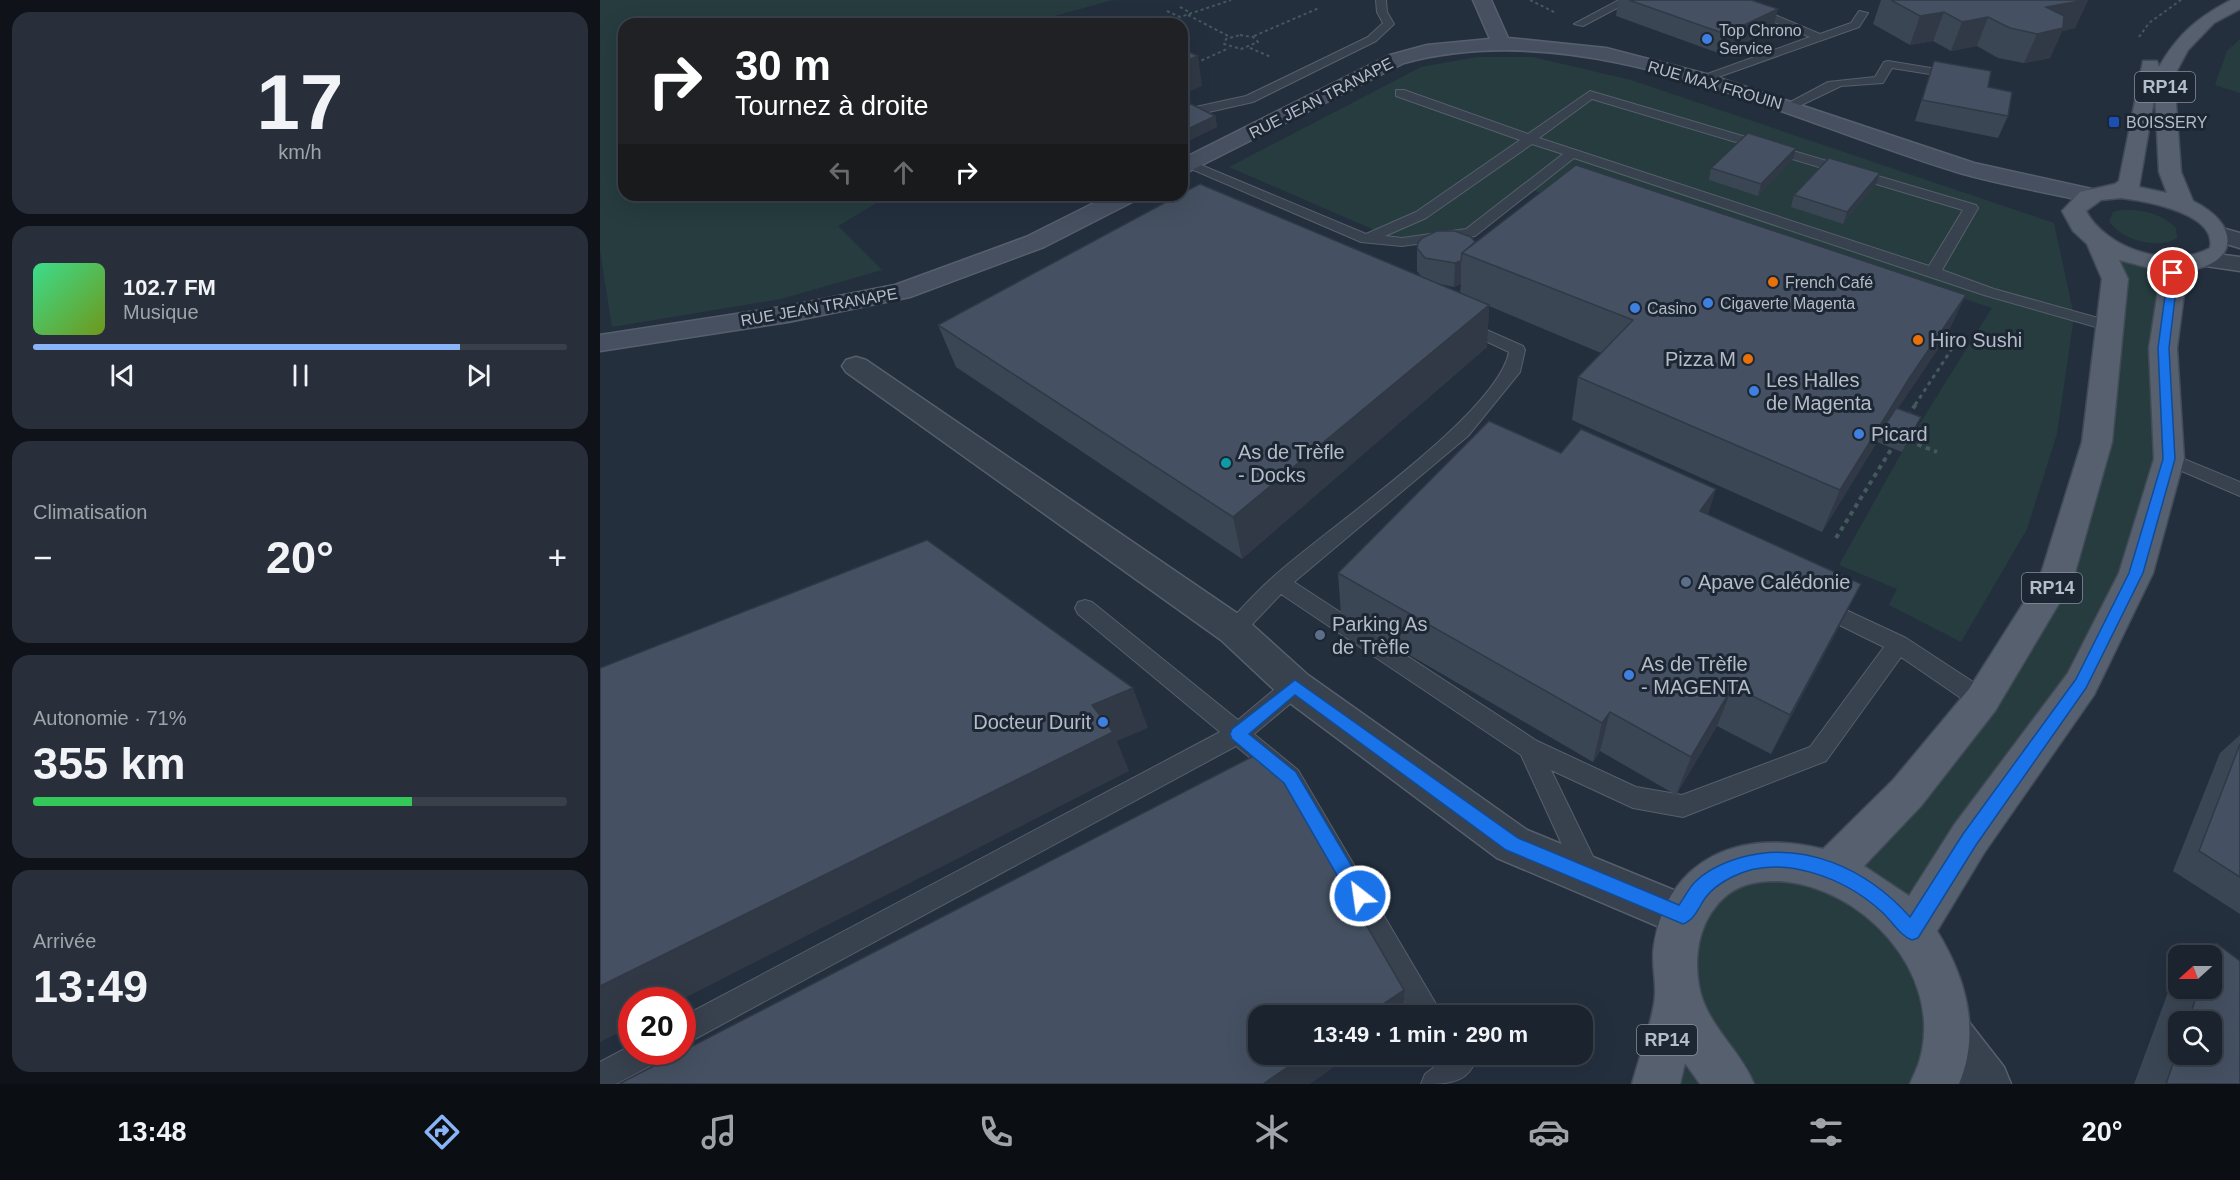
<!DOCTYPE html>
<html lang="fr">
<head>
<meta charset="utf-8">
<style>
  body { margin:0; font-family:Arial,sans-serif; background:#282f3a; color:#f1f3f6; height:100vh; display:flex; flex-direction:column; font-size:22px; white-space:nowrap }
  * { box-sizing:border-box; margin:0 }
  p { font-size:20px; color:#a0a4aa }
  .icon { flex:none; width:33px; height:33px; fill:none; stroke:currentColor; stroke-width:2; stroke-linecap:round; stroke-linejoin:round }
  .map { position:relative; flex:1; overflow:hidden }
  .details { display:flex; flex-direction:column; gap:12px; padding:12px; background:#0f1319; width:600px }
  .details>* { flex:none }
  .guide { position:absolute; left:18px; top:18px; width:570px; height:183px; border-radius:18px; box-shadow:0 6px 24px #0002,0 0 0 2px #39404a; background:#202124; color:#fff; overflow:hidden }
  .needle { width:39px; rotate:249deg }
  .buttons { position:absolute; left:1568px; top:945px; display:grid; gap:12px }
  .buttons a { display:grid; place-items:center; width:54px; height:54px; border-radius:12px; background:#1b232e; box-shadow:0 6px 24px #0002,0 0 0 2px #39404a; font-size:30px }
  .speed { position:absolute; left:18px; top:987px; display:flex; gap:12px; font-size:30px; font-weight:700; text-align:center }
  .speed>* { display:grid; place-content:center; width:78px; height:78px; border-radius:50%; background:#1b232e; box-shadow:0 6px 24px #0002,0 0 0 2px #39404a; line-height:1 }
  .speed .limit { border:9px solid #d22; background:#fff; color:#111 }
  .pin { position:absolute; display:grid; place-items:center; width:51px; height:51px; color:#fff; margin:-26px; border:3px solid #fff; border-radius:50%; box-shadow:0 2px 6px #0007 }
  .me { position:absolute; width:66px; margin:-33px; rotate:330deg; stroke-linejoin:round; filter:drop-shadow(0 0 4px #0008) }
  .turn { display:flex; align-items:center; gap:21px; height:126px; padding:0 18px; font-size:27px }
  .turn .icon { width:78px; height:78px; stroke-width:2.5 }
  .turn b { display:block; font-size:42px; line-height:51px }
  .lanes { display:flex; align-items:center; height:57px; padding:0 18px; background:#0003; justify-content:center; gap:30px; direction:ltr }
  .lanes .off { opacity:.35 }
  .big { font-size:45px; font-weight:700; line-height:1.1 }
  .details .widget { flex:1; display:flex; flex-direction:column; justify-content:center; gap:9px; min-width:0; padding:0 21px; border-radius:18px; background:#282f3a }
  .details .dial { align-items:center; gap:0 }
  .dial b { font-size:78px; line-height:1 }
  .song { display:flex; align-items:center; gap:18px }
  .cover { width:72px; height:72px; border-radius:9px; background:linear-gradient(135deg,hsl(150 70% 55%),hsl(80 70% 35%)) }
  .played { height:6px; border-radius:3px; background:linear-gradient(90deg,#8ab4f8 80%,#39404a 80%) }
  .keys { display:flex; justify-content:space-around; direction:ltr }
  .heat { display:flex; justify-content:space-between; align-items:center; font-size:33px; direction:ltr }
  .charge { height:9px; border-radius:4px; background:linear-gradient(90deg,#34c759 71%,#39404a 0) }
  .trip { position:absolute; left:648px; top:1005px; width:345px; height:60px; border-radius:18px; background:#1b232e; box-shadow:0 6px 24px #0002,0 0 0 2px #39404a; font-weight:700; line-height:60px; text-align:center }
  .tab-bar { display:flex; height:96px; justify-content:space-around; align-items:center; background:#0b0e12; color:#a0a4aa }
  .tab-bar .icon { width:42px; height:42px }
  .tab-bar .selected { color:#8ab4f8 }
  .tab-bar b { font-size:27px; color:#f1f3f6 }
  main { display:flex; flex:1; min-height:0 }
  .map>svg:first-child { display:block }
  .green { fill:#263c3f }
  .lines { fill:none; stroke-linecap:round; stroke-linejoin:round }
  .lane-casing { stroke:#565f6c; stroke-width:2 }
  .street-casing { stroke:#565f6c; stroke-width:3 }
  .secondary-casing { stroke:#565f6c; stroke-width:3 }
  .primary-casing { stroke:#414a57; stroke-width:3 }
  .path-far2 { stroke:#44595c; stroke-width:2; stroke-dasharray:3 3; stroke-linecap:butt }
  .path-far1 { stroke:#44595c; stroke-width:3; stroke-dasharray:4 4; stroke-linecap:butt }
  .path { stroke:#44595c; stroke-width:4; stroke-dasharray:4.5 4.5; stroke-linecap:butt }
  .lane { fill:#38414e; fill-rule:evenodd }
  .street { fill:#38414e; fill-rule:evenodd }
  .secondary { fill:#465061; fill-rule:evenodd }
  .primary { fill:#56606e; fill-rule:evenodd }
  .wall { fill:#3b4654; fill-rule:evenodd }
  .shaded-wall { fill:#303945 }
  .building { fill:#455162; stroke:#303945; stroke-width:1.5 }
  .route { fill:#1a73e8; stroke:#114b97; stroke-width:1.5 }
  .shop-dot { fill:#3f7fe0; stroke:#1d2633; stroke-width:2 }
  .transit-dot { fill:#1a4fb4; stroke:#1d2633; stroke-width:2 }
  .food-dot { fill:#e8710a; stroke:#1d2633; stroke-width:2 }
  .culture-dot { fill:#0f9aa8; stroke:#1d2633; stroke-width:2 }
  .service-dot { fill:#5c6f8a; stroke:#1d2633; stroke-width:2 }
  .labels { text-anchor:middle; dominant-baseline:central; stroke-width:6; stroke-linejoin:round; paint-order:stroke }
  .far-poi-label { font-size:16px; fill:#b4bcc9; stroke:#1d2633; text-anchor:start }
  .far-street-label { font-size:16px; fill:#b4bcc9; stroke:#1d2633 }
  .shield { fill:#1d2633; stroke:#878f9c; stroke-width:1.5 }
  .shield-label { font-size:18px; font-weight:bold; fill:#b4bcc9 }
  .poi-label { font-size:20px; fill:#b4bcc9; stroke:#1d2633; text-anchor:start }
</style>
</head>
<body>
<main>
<section class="details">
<div class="widget dial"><b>17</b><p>km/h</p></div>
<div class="widget">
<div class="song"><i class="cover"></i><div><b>102.7 FM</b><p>Musique</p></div></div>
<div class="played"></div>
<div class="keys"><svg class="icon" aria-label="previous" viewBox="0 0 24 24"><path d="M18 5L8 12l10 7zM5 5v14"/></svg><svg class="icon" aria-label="pause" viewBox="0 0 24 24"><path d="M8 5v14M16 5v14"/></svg><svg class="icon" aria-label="next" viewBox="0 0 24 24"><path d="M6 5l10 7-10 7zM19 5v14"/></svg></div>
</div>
<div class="widget"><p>Climatisation</p>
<div class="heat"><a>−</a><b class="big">20°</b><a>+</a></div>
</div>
<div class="widget"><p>Autonomie · 71%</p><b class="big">355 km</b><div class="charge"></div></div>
<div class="widget"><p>Arrivée</p><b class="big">13:49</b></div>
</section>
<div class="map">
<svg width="1640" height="1084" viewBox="0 0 1640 1084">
  <rect width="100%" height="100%" fill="#242f3e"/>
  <path class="green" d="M0 0H513L425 24H24V195H290L238 226 282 270 181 299 12 327 0 250Z
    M1640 39V93L1615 85 1627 51Z
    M877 57H933L1031 80 1454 223 1474 316 1457 434 1427 529 1361 642 1289 605 1297 589 1239 565 1302 452 1392 308 1151 228 971 205 928 188 870 233 802 242 629 167 821 67Z
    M1521 210C1541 209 1561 213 1576 228L1577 238C1557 250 1521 240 1509 221L1513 212Z
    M1520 260 1560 271 1570 290 1569 459 1536 573 1312 931 1387 1084H1056L1101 888 1232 869 1456 580Z"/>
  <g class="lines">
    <g class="lane-casing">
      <path id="lane" d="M776 0H786L787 12 794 24 776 41 653 102 582 118V110L646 96 768 37 783 23 777 12Z
        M1019 0H1032L983 26 974 24Z
        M1148 7H1156L1220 34 1251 23 1259 11 1268 13 1259 27 1107 81H1099V77L1210 37 1148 11Z
        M1288 61 1355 72 1361 75 1355 78 1292 68 1283 83 1241 86 1193 109 1183 106 1228 82 1275 77 1284 62Z
        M796 90H804L928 134 990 91 1376 205 1378 208 1342 270 1394 289 1516 323 1518 326 1510 331 1384 295 974 158 875 236 802 246 761 242 589 168 591 165H601L766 234 816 212 920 140 796 96ZM992 99 1363 210 1329 266 939 138ZM932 144 963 154 866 229 802 238 785 236 826 218Z
        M864 320 923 346 925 350 920 372 868 436 694 582 937 741 1036 787 1082 795 1210 747 1284 647 1213 612 1210 606 1213 600 1220 598 1306 638 1390 693 1393 700 1390 707 1382 709 1374 707 1301 657 1226 761 1083 817 1033 808 951 770 1002 875 998 884 989 887 980 884 921 755 681 594 641 636 634 638 627 636 623 630 627 624C641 609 656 592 672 578 724 530 897 415 909 352L858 328 856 325Z
        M1569 453 1640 482V496L1563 463 1560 459 1563 455Z
        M485 600 492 602 638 720 687 679 695 677 703 679 706 686 703 693 654 734 698 770 843 1016H813L682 784 636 746 82 1046V1017L620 732 478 614 475 608 478 602Z
        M32 1045V1052H61L57 1062 16 1084H0V1062Z
        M838 1054H868L873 1066C864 1084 843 1084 821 1084L825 1074 841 1062Z"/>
    </g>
    <g class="street-casing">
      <path id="street" d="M1622 228 1640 233V248L1613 240 1610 235 1613 230Z
        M1608 253 1640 257V271L1599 265 1596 260 1599 255Z
        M256 357 266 360 647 620 708 675 927 830 1098 900 1105 915 1098 930 1083 937 897 858 682 697 621 640 246 372 242 366 246 360Z
        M1348 1010 1365 1017 1404 1067 1411 1084H1357L1331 1051 1324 1034 1331 1017Z"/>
    </g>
    <g class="secondary-casing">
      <path id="secondary" d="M873 0H891L908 38 1006 48 1110 75 1374 163 1496 190 1499 195 1496 200 1488 202C1446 192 1402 185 1360 173 1185 121 990 13 804 63L582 175V159L790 55 827 45 890 39Z
        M510 195H539L536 200 444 247 310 297 188 322 0 351V335L188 306 295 285 426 237Z"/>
    </g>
    <g class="primary-casing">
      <path id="primary" d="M1631 0H1640V9L1614 23 1588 50 1574 76 1581 172 1593 201C1640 224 1640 263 1587 271L1577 348 1584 459 1553 573 1494 695 1384 853 1337 931C1366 978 1381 1032 1359 1084H1310C1313 1076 1318 1067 1320 1059 1344 972 1261 885 1177 881 1152 881 1133 886 1117 905 1098 927 1094 958 1099 986 1106 1025 1140 1049 1154 1084H1100L1085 1063 1080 1084H1032C1038 1061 1054 1017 1055 995 1056 978 1051 963 1054 945 1069 855 1142 829 1223 849L1293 780 1369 689 1440 577 1482 442 1502 279 1487 244 1473 231 1462 211 1480 192 1515 184 1519 181 1543 61H1557L1559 67C1578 34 1597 18 1631 0ZM1555 94 1559 172 1567 193 1539 187ZM1521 198C1545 201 1618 213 1610 248 1571 270 1506 249 1486 211L1501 200ZM1519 260 1561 271 1549 348 1554 459 1519 573 1468 673 1354 825 1309 896 1264 866 1321 806 1395 711 1473 580 1512 442 1528 279Z"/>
    </g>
    <path class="path-far2" d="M930 0 956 13
      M580 7 591 13
      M567 11 580 17 631 0
      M588 15 630 37
      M640 35 653 37 658 42 641 49 624 44 626 39Z
      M654 36 719 8
      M1539 37 1549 23 1581 0
      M650 48 671 57
      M596 63 629 48"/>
    <path class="path-far1" d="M1315 405 1359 338 1345 332"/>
    <path class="path" d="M1308 416 1316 404
      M1309 441 1337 452
      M1236 538 1292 448"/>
    <use href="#lane" class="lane"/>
    <use href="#street" class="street"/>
    <use href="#secondary" class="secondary"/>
    <use href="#primary" class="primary"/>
  </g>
  <path class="wall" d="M1018 0H1151L1173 29 1121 54 1016 16Z
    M1281 0H1488L1475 28 1462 31 1450 58 1424 63 1398 58 1377 46 1351 51 1333 41 1310 45 1273 24Z
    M1334 61 1388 87 1408 116 1398 138 1315 121Z
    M582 108 615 116 617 127 590 140 582 136Z
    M1193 159 1158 196 1109 180 1111 168Z
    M1276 184 1243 224 1191 207 1194 195Z
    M875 242 1346 337 1298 408 1321 417 1315 430 1302 452 1277 442 1222 532 972 420 978 377 1001 353 889 306 887 347 642 559 356 367 338 325 821 276 817 271V248ZM840 284 854 287 861 284 860 293Z
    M961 453 1108 515 1261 584 1240 625 1171 754 1117 726 1076 795 1000 751 993 762 741 615 738 573Z
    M1640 735V914L1573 871 1620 753Z
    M1616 943 1640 1084H1534L1577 968 1578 967V988H1611V956H1596ZM1578 1022H1611L1578 1054Z"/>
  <path class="shaded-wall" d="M1488 0 1475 28 1462 31 1450 58 1424 63 1437 34 1446 7Z
    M1178 9 1173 29 1121 54 1125 34Z
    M1344 12 1333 41 1310 45 1320 16Z
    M1388 17 1377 46 1351 51 1362 22Z
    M598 56 602 86 582 95V62Z
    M615 116 617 127 590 140 588 129Z
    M1196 148 1193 159 1158 196 1161 184Z
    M1280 173 1276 184 1243 224 1247 212Z
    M861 261V284L854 287 855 263Z
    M1366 295 1346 337 1290 420 1282 430 1277 442 1222 532 1240 490 1310 377Z
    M889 305 887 347 642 559 633 517Z
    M1321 417 1315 430 1302 452 1308 440Z
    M1116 489 1103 531 1100 511Z
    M1261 584 1240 625 1171 754 1190 715Z
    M1133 686 1117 726 1076 795 1091 757Z
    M533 688 548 728 517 741 529 771 81 1000H32V1026L0 1042V986L492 705Z
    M1010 712 1000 751 993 762 1002 723Z
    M804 990 805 1016H765Z
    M707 1054H753L710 1084H663Z"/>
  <path class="building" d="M1029 0H1151L1178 9 1125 34Z
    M1291 0H1486L1446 7 1464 16 1463 28 1437 34 1410 28 1388 17 1362 22 1344 12 1320 16Z
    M582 49 598 56 582 62Z
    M1334 61 1391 71 1388 87 1412 92 1408 116 1322 100Z
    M591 104 615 116 588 129 582 126V108Z
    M1148 133 1196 148 1161 184 1111 168Z
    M1229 158 1280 173 1247 212 1194 195Z
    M976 165 1366 295 1310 377 1240 490 978 377 1033 320 862 253Z
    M600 184 889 305 633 517 338 325 579 195H582V193Z
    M837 231H855L871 237 875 242 862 253 861 261 855 263 825 258 817 248 818 243 822 238Z
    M1296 408 1321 417 1308 440 1282 430Z
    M889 421 961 453 981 429 1116 489 1100 511 1261 584 1190 715 1133 686 1091 757 1010 712 1002 723 738 573Z
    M327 540 533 688 492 705 513 732 0 986V668Z
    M1640 744V877L1599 851Z
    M665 750 804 990 765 1016H658V1054H707L663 1084H19Z
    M1616 943 1640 961V1084H1566L1578 1049V1054H1611V1022H1588L1599 988H1611V956Z"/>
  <path class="route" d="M1573 270 1578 273 1569 348 1575 459 1543 573 1486 688 1376 845 1318 938 1312 940C1299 935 1292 921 1282 912 1245 878 1180 852 1132 877 1124 881 1112 889 1106 897 1099 906 1095 920 1083 924L906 850 695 695 649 734 696 772 766 890 769 896 766 903 760 905 753 903 684 783 632 739 630 734 632 729 695 680 918 838 1079 905C1084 898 1089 888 1095 882 1106 871 1123 863 1139 858 1203 839 1267 869 1310 917L1363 834 1476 679 1529 573 1563 459 1558 348 1568 273Z"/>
  <g class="shop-dot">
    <circle cx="1107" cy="39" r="6"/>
    <circle cx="1108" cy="303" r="6"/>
    <circle cx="1035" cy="308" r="6"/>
    <circle cx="1154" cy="391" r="6"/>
    <circle cx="1259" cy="434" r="6"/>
    <circle cx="1029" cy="675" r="6"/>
    <circle cx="503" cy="722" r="6"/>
  </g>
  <rect class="transit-dot" x="1508" y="116" width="12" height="12" rx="3"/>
  <g class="food-dot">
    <circle cx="1173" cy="282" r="6"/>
    <circle cx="1318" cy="340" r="6"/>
    <circle cx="1148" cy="359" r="6"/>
  </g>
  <circle class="culture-dot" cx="626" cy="463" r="6"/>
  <g class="service-dot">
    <circle cx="1086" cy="582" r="6"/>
    <circle cx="720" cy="635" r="6"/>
  </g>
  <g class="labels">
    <g class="far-poi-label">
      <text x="1119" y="30">Top Chrono<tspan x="1119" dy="18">Service</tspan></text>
      <text x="1526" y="122">BOISSERY</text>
      <text x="1185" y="282">French Café</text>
      <text x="1120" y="303">Cigaverte Magenta</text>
      <text x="1047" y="308">Casino</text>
    </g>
    <g class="far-street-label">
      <text transform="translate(1115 85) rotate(16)">RUE MAX FROUIN</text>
      <text transform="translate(721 98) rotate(-27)">RUE JEAN TRANAPE</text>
      <text transform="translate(219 307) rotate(-10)">RUE JEAN TRANAPE</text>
    </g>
    <g class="shield">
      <rect x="1535" y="72" width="60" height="30" rx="4.5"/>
      <rect x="1422" y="573" width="60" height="30" rx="4.5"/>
      <rect x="1037" y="1025" width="60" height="30" rx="4.5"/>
    </g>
    <g class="shield-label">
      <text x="1565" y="87">RP14</text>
      <text x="1452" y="588">RP14</text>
      <text x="1067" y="1040">RP14</text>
    </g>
    <g class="poi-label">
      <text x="1330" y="340">Hiro Sushi</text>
      <text x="1136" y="359" text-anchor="end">Pizza M</text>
      <text x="1166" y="380">Les Halles<tspan x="1166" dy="23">de Magenta</tspan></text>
      <text x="1271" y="434">Picard</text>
      <text x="638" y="452">As de Trèfle<tspan x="638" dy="23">- Docks</tspan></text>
      <text x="1098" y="582">Apave Calédonie</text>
      <text x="732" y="624">Parking As<tspan x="732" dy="23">de Trèfle</tspan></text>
      <text x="1041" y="664">As de Trèfle<tspan x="1041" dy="23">- MAGENTA</tspan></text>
      <text x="491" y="722" text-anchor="end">Docteur Durit</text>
    </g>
  </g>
</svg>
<div class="buttons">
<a><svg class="needle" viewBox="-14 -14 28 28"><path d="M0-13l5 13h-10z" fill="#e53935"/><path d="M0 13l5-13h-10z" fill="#a0a4aa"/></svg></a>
<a><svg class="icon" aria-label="search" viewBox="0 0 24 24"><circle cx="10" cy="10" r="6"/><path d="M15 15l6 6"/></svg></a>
</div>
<div class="speed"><div class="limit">20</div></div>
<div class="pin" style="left:1573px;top:273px;background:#d93025"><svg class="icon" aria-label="arrive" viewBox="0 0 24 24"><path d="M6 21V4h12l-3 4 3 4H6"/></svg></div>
<svg class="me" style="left:760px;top:896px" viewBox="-20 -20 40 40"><circle r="17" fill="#1a73e8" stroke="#fff" stroke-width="3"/><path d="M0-11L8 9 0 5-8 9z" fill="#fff"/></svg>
<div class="trip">13:49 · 1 min · 290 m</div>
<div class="guide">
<div class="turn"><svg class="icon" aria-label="right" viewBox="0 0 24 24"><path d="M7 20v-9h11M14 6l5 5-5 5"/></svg><div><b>30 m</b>Tournez à droite</div></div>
<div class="lanes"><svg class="icon off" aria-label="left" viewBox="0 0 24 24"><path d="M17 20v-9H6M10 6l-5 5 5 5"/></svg><svg class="icon off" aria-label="ahead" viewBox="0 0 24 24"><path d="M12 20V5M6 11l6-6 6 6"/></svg><svg class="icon" aria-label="right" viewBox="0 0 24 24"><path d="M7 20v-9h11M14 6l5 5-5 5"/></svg></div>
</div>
</div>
</main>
<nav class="tab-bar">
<b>13:48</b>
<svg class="icon selected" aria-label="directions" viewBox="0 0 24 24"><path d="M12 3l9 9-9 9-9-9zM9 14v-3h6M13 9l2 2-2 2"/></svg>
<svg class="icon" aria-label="music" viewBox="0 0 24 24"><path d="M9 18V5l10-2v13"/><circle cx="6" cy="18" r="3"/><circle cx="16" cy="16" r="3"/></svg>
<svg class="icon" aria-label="phone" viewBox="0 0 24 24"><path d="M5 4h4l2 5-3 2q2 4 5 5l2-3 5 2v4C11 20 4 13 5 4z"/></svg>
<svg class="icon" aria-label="climate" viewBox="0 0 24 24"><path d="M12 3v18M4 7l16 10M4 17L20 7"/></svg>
<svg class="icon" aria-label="car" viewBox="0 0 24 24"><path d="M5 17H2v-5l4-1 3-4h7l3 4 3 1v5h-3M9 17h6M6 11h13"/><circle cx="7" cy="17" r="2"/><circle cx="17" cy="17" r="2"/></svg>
<svg class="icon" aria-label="filters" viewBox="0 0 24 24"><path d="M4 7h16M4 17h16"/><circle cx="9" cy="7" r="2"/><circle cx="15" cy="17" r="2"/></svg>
<b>20°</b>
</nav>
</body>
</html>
